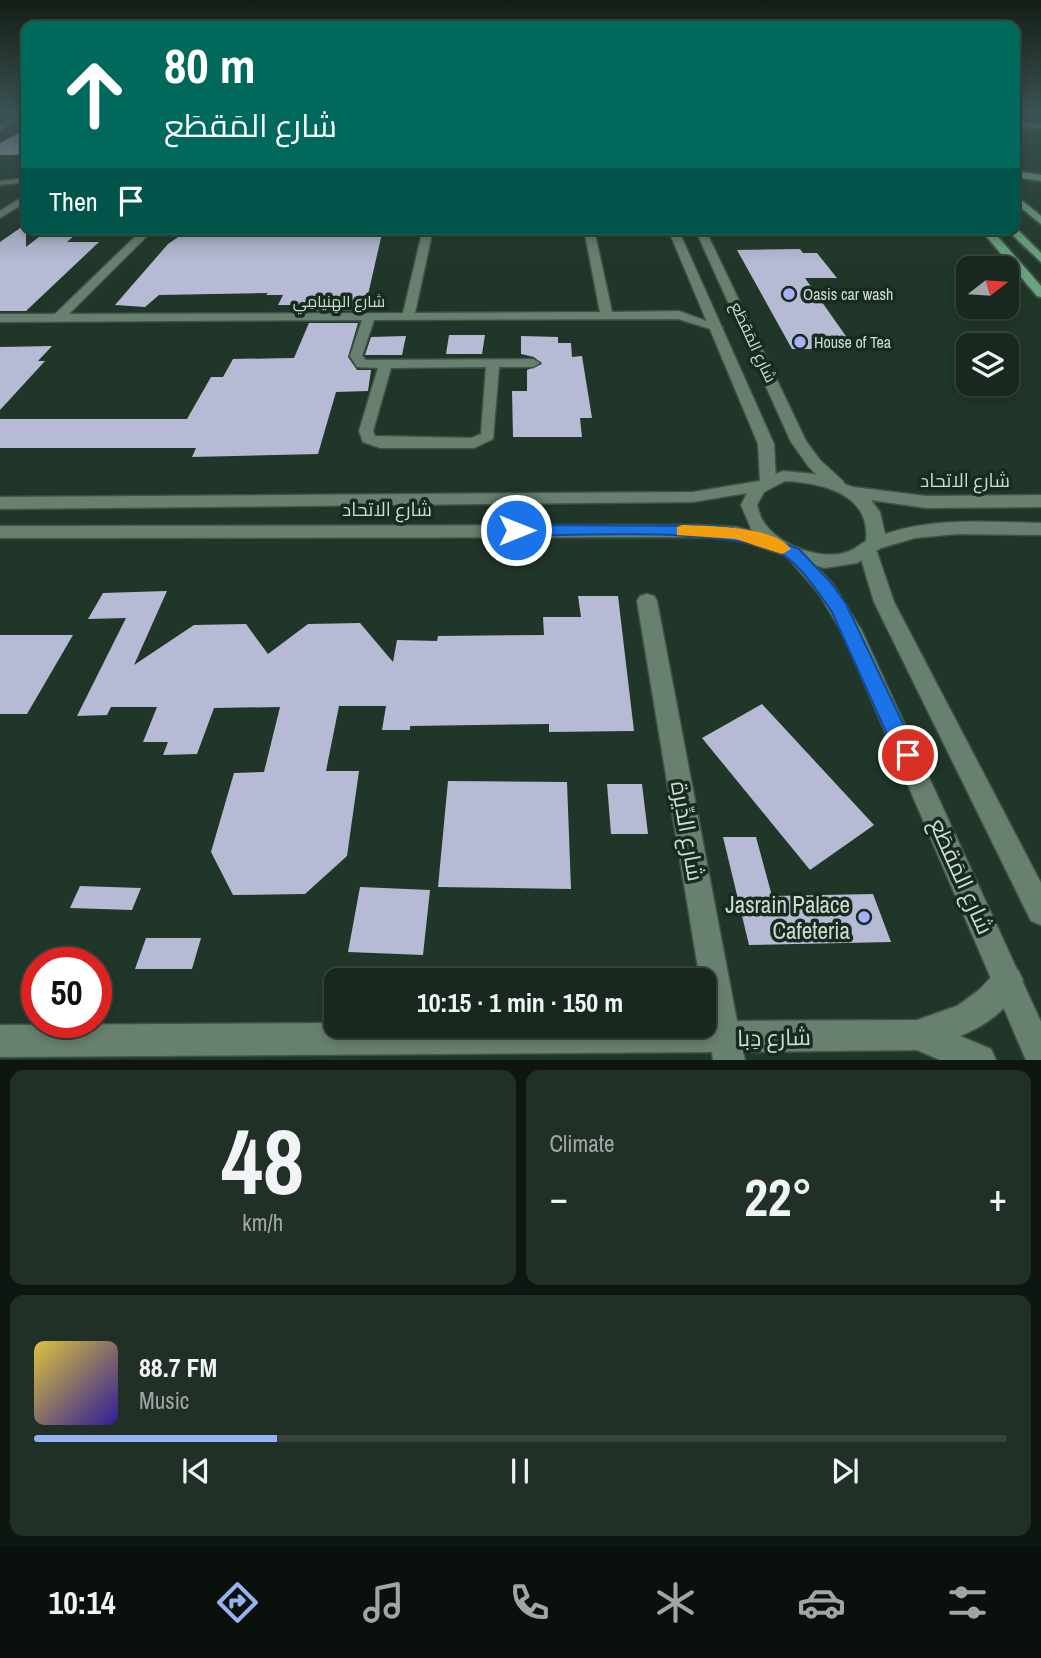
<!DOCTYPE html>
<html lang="en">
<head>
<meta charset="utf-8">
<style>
  body { margin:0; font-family:"Archivo Narrow",Cairo,sans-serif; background:#213027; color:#f1f3f6; height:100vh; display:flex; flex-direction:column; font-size:26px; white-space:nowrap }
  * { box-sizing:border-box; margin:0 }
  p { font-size:23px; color:#9fa6a4 }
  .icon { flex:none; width:38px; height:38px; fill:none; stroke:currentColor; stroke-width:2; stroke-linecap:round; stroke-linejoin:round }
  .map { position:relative; height:1060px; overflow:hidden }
  .sheet { display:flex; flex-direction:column; gap:10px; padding:10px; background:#0d1610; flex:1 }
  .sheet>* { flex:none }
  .banner { position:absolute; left:21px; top:21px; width:999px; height:214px; border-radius:14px; box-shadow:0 4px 10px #0003,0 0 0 2px #36443c; background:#00695c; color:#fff; overflow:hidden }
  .needle { width:46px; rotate:73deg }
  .controls { position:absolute; left:956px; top:256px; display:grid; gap:14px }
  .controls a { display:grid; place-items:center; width:63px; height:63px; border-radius:14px; background:#18281e; box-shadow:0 4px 10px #0003,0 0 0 2px #36443c; font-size:35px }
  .speed { position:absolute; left:21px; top:947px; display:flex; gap:14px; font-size:35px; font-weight:700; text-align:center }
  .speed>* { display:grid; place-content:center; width:91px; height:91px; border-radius:50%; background:#18281e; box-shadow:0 4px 10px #0003,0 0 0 2px #36443c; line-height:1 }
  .speed .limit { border:10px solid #d22; background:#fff; color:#111 }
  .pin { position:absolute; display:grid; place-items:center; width:60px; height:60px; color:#fff; margin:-30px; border:4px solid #fff; border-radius:50%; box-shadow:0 2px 7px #0007 }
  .me { position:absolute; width:77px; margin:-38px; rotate:90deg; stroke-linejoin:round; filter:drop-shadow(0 0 5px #0008) }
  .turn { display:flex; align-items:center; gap:24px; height:147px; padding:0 28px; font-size:32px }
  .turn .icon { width:91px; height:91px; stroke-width:2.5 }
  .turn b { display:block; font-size:49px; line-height:60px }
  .then { display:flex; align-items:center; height:66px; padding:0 28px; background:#0003; gap:14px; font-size:26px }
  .big { font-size:52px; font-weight:700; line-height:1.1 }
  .sheet .tile { flex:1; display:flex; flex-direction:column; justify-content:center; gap:10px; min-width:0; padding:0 24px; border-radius:14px; background:#213027 }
  .sheet .dial { align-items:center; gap:0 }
  .dial b { font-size:91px; line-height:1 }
  .song { display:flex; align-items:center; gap:21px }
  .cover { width:84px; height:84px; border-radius:10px; background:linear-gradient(135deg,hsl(50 70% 55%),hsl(250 70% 35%)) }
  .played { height:7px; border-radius:4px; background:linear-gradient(90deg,#95b2f1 25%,#36443c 25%) }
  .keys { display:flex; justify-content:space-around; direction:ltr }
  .heat { display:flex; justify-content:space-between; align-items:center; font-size:38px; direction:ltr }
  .sheet .tiles { flex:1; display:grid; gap:10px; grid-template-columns:1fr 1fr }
  .tile:last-child { grid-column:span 2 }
  .trip { position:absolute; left:324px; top:968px; width:392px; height:70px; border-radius:14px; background:#18281e; box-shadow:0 4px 10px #0003,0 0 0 2px #36443c; font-weight:700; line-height:70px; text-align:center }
  .dock { display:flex; height:112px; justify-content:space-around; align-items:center; background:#0a100c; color:#9fa6a4 }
  .dock .icon { width:49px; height:49px }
  .dock .current { color:#95b2f1 }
  .dock b { font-size:32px; color:#f1f3f6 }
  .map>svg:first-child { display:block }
  .building { fill:#b6bad4 }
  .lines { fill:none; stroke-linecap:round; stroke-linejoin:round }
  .minor-casing { stroke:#3f5246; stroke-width:3 }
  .tertiary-casing { stroke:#3f5246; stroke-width:3 }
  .secondary-casing { stroke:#3f5246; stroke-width:3 }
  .trunk-casing { stroke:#3f5246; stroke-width:4 }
  .minor { fill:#68806f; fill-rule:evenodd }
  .tertiary { fill:#68806f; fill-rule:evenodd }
  .secondary { fill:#68806f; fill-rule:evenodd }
  .trunk { fill:#69a47e; fill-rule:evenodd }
  .route { fill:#1a73e8; stroke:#114b97; stroke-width:2 }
  .slow { fill:#f59e0b }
  .poi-dot { fill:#a8b0fc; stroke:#172c1e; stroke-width:2.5 }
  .labels { text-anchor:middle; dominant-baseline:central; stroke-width:7; stroke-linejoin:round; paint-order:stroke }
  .far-poi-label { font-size:16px; fill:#cedbd2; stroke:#172c1e; text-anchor:start }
  .far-street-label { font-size:16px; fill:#cedbd2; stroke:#172c1e }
  .street-label { font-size:19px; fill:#cedbd2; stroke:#172c1e }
  .near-street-label { font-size:23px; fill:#cedbd2; stroke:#172c1e }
  .near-poi-label { font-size:23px; fill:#cedbd2; stroke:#172c1e; text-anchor:end }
</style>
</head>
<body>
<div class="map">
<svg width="1041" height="1060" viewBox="0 0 1041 1060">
  <rect width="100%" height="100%" fill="#203628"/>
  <path class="building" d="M26 129V149L17 155H0V143Z
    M26 224V247L44 233H77L67 242H99L26 311H0V242Z
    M313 229H383L367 299H374L371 310 314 311V305H278L283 295H266L268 293 159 295 145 307 115 305 168 244 181 235H310Z
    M800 249 803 253H817L837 278H805L855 349H792L737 250Z
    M309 323H358L348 357 357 370H371L368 391 336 392 318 454 192 457 196 448H0V419H187L211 377H223L233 359 294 358Z
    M449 335H485L482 354H446Z
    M406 336 402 355H365L371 337Z
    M521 336 558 337V343H571L572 357 582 356 592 418H580L582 437H513L512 391H527V370L542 364 534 357 521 354Z
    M52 346 38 361H45L0 410V347Z
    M167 591 134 665 194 625 246 624 268 654 308 624 360 623 393 662 397 640 437 641 438 636 544 635 543 617H581L578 596H618L634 731 549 732V724L410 726V730H382L386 706H339L326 771H359L347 856 305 894 233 895 211 852 234 773 264 772 280 707 214 708 197 754 163 755 168 742H143L157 707H111L107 715 77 716 126 618 88 619 103 593Z
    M0 635H73L27 714H0Z
    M762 704 874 825 810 870 702 738Z
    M448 781 567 782 571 889 438 887Z
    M607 784H642L648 834H611Z
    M723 837H756L772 896 873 894 891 942 749 945Z
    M80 886 141 888 132 910 70 908Z
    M360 887 430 890 423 955 348 952Z
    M146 938H201L192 969H135Z"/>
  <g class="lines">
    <g class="minor-casing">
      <path id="minor" d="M22 114H26V117L0 130V125Z
        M26 178V182L0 185V181Z
        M143 229H154L69 314 403 313 423 229H433L415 313 600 312 584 229H594L612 312 679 311 723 327 717 331 678 319 374 320 362 356 366 360 533 359 540 363 533 367H499L493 439 474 448H380L363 442 359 431 378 368 357 367 350 356 362 320 0 322V314H55ZM486 367 481 434 471 438 375 436 373 431 391 368Z
        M647 594 654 596 657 601 737 1021 917 1020 957 1006 979 990 998 970 1008 965 1018 970 1023 980C1012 1007 986 1026 960 1036L991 1049 996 1060H940L917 1050 743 1052 745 1060H713L712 1052 0 1057V1025L336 1023V1026H704V1021H707L704 980H700L637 601 640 596Z"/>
    </g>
    <g class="tertiary-casing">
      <path id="tertiary" d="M26 195V202L0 218V211Z
        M668 229H678L774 444 776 480 774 484 768 485 760 480 758 444Z
        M695 229H705L806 441 820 460 843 481 845 485 843 489H831L808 466 791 442Z
        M793 546 799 548 833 584 862 631 1041 1022V1060H1026L843 634 819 594 784 553 787 548Z
        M868 546 877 552 894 602 1041 883V925L1031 921 874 602 859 552Z"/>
    </g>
    <g class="secondary-casing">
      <path id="secondary" d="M783 471 815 474 853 487 926 496 1041 495V507L926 508 871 500 880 512 885 534C935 517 989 522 1041 523V535L957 534 915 538 881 548 857 563 824 568 736 539 699 537 0 538V526L699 525 736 527 752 531 741 505 747 493 693 502 0 509V497L693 492 759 481ZM785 481C823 483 871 494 866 541 860 544 854 550 847 552 820 561 778 545 763 521 760 517 759 510 757 505L764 492Z"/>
    </g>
    <g class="trunk-casing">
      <path id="trunk" d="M1015 123 1041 124V128L1015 127Z
        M1015 171 1041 175V181L1015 177Z
        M1015 195 1041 216V224L1015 203Z
        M1015 227 1041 253V262L1006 229Z
        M980 229H991L1041 286V297L1037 296Z"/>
    </g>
    <use href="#minor" class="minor"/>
    <use href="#tertiary" class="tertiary"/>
    <use href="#secondary" class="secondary"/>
    <use href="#trunk" class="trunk"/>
  </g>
  <linearGradient id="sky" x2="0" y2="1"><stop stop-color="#121e16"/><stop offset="0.43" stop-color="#3c5253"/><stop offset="1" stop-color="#3c5253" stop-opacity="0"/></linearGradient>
  <rect width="1041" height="263" fill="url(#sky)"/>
  <path class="route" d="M516 525 717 526 754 532 799 549 832 584 846 604 918 755 915 763 908 765 900 763 832 612C820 594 805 572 788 558 744 525 576 536 516 536L508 530Z"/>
  <path class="slow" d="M682 525C709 526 775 526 791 549L782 554 736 539 677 535V527Z"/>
  <g class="poi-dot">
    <circle cx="789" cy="294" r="7"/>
    <circle cx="800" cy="342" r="7"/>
    <circle cx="864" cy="917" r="7"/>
  </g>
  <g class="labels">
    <g class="far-poi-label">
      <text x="803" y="294">Oasis car wash</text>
      <text x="814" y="342">House of Tea</text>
    </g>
    <g class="far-street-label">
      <text x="339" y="301">شارع الهِنيامِي</text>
      <text transform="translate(754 342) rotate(65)">شارع المَقطَع</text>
    </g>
    <g class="street-label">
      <text x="965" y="480">شارع الاتحاد</text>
      <text x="387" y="509">شارع الاتحاد</text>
    </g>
    <g class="near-street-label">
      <text transform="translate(688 831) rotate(80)">شارع الدِّيرة</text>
      <text transform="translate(962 876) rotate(66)">شارع المَقطَع</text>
      <text transform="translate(774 1037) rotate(-1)">شارع دِبا</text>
    </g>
    <g class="near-poi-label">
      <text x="850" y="904">Jasrain Palace<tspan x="850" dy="26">Cafeteria</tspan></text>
    </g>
  </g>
</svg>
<div class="controls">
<a><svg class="needle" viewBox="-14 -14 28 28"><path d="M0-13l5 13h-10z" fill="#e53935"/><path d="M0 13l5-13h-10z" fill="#9fa6a4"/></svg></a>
<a><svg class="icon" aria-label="layers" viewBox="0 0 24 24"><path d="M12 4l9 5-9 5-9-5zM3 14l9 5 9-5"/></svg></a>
</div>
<div class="speed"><div class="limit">50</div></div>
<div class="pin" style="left:908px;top:755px;background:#d93025"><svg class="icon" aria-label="arrive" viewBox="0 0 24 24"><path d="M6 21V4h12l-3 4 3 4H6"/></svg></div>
<svg class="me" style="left:516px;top:530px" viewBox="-20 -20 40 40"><circle r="17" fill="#1a73e8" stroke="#fff" stroke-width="3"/><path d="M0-11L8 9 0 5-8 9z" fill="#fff"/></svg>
<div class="trip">10:15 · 1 min · 150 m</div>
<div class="banner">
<div class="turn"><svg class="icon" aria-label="ahead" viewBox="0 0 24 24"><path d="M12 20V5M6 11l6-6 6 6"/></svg><div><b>80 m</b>شارع المَقطَع</div></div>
<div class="then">Then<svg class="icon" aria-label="arrive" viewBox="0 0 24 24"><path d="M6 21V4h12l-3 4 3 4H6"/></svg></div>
</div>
</div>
<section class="sheet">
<div class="tiles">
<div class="tile dial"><b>48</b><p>km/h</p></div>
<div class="tile"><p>Climate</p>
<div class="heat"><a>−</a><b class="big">22°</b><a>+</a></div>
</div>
<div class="tile">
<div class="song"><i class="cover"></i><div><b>88.7 FM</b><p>Music</p></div></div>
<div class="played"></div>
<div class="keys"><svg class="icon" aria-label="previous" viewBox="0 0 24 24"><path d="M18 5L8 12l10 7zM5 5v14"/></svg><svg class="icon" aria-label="pause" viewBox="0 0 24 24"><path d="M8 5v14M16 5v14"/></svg><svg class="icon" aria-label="next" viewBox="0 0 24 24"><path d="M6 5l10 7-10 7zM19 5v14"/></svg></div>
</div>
</div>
</section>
<nav class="dock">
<b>10:14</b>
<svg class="icon current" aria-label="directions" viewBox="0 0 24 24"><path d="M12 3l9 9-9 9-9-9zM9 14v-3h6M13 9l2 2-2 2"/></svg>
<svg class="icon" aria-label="music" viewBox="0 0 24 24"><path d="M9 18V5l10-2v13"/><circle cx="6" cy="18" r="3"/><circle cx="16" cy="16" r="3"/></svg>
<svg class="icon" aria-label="phone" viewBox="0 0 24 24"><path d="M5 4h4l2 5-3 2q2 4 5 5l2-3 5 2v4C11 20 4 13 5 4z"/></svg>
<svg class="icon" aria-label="climate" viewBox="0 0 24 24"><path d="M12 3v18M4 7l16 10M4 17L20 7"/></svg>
<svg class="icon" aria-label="car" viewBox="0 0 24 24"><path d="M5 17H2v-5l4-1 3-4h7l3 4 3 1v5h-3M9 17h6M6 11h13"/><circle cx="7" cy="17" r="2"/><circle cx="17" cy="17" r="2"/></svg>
<svg class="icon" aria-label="filters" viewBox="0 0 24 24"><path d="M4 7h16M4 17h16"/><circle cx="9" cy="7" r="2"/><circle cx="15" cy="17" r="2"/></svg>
</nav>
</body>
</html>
